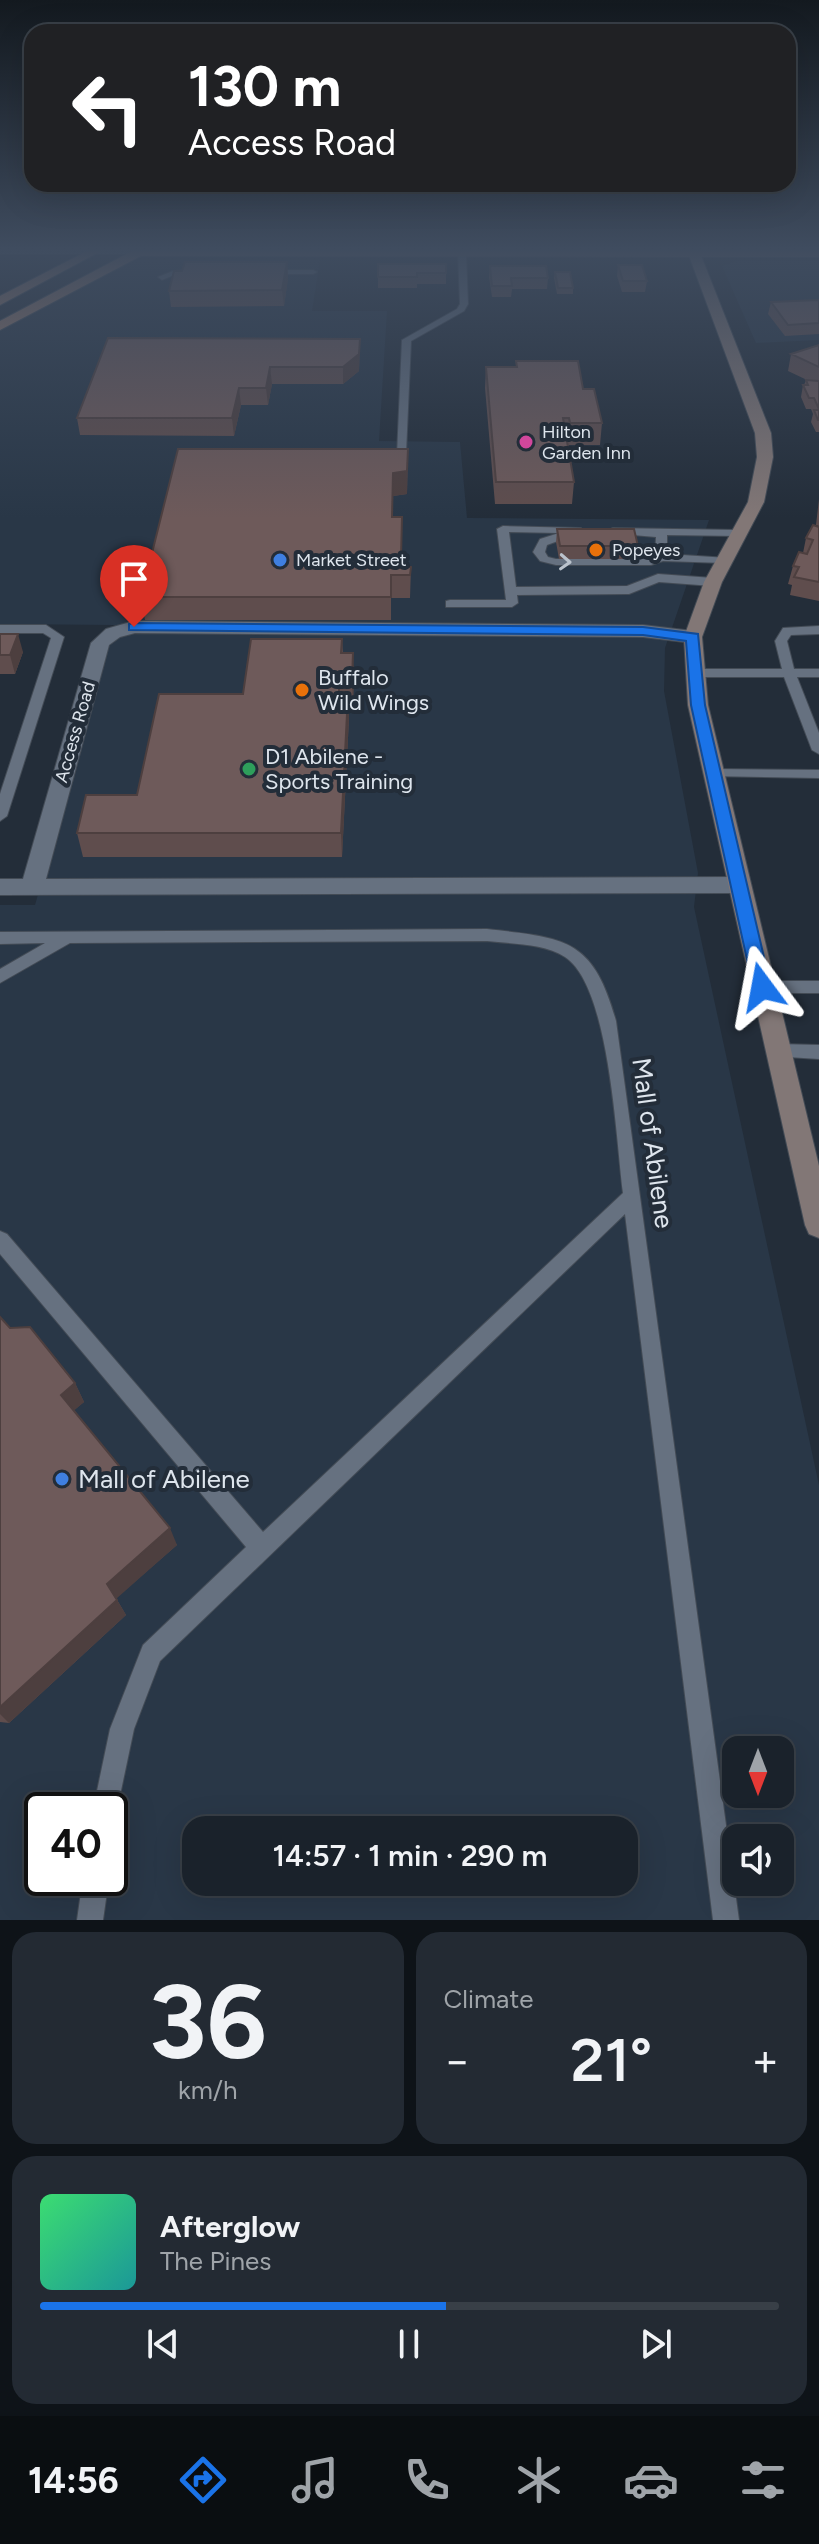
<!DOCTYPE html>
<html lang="en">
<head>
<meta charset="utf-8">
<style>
  body { margin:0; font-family:Figtree,sans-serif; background:#232a33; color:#f1f3f6; height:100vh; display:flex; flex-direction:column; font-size:30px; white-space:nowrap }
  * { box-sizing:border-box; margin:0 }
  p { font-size:26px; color:#9fa4a9 }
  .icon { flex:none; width:44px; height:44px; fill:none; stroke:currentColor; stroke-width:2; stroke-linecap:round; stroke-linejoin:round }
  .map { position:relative; height:1920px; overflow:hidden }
  .drawer { display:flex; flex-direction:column; gap:12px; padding:12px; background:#0e1318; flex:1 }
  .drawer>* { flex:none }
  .hud { position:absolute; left:24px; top:24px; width:772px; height:168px; border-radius:24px; box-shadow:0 8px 32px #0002,0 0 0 2px #383f47; background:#202124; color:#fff; overflow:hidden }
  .needle { width:52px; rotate:180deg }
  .buttons { position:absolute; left:722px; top:1736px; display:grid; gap:16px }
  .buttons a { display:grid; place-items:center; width:72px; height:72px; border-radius:16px; background:#1a222b; box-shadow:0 8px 32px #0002,0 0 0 2px #383f47; font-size:40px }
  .speed { position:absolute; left:24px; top:1792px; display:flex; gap:16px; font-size:40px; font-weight:700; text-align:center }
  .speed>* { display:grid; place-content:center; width:104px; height:104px; border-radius:50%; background:#1a222b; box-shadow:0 8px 32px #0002,0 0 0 2px #383f47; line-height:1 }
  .speed .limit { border:4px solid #111; border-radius:12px; background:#fff; color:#111 }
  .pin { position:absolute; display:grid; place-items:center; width:68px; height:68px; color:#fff; margin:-82px -34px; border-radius:50% 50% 50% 0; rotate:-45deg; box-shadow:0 0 8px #0007 }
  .pin .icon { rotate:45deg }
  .me { position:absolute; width:88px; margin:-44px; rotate:347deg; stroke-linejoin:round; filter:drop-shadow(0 0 6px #0008) }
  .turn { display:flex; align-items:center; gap:28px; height:168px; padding:0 32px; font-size:36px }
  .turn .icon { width:104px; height:104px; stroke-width:2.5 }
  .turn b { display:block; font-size:56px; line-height:68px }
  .big { font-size:60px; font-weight:600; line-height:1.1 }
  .drawer .card { flex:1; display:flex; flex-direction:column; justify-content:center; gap:12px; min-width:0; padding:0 28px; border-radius:24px; background:#232a33 }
  .drawer .dial { align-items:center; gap:0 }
  .dial b { font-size:104px; line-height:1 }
  .song { display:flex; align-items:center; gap:24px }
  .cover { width:96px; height:96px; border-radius:12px; background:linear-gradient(135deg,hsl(140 70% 55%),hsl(180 70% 35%)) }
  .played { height:8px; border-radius:4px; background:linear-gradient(90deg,#1a73e8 55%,#383f47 55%) }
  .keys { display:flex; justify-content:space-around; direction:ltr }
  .heat { display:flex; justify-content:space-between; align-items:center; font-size:44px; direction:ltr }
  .drawer .tiles { flex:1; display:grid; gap:12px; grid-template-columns:1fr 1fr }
  .card:last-child { grid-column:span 2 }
  .trip { position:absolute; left:182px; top:1816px; width:456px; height:80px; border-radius:24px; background:#1a222b; box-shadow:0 8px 32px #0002,0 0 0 2px #383f47; font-weight:600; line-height:80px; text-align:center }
  .tabs { display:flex; height:128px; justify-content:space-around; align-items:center; background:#0a0e11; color:#9fa4a9 }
  .tabs .icon { width:56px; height:56px }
  .tabs .on { color:#1a73e8 }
  .tabs b { font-size:36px; color:#f1f3f6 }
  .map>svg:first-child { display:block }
  .built { fill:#293747; fill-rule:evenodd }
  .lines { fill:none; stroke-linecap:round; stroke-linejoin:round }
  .lane-casing { stroke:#434b55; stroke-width:2 }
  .street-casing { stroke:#434b55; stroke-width:2 }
  .secondary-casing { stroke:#434b55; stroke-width:2 }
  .primary-casing { stroke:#434b55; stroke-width:2 }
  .lane { fill:#667180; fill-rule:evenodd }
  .street { fill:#667180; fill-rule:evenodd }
  .secondary { fill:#827776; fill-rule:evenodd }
  .primary { fill:#9d7c6c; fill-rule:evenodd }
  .wall { fill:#5f4d4d }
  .shaded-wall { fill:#4d3f3f }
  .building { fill:#6e5a5a; stroke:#4d3f3f; stroke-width:2 }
  .oneway { stroke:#bac2cc }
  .route { fill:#1a73e8; stroke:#114b97; stroke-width:2 }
  .hotel-dot { fill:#d1479c; stroke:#232d39; stroke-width:3 }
  .food-dot { fill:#e8710a; stroke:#232d39; stroke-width:3 }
  .shop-dot { fill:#3f7fe0; stroke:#232d39; stroke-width:3 }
  .leisure-dot { fill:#2e9e5b; stroke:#232d39; stroke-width:3 }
  .labels { text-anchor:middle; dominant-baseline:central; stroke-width:8; stroke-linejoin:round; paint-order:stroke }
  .far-poi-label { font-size:18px; fill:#dee5ed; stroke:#232d39; text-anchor:start }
  .far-street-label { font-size:18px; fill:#dee5ed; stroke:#232d39 }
  .poi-label { font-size:22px; fill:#dee5ed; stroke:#232d39; text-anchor:start }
  .near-street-label { font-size:26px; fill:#dee5ed; stroke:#232d39 }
  .near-poi-label { font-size:26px; fill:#dee5ed; stroke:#232d39; text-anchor:start }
</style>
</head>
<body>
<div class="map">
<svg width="819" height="1920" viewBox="0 0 819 1920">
  <rect width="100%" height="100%" fill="#232d39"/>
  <path class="built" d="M131 260H320L312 311H387L379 441 460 442 467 518 709 520 665 648 664 691 698 873 694 907 819 1485V1920H0V905H35L115 625 0 624V329ZM736 1750H780V1794H736ZM42 1810H110V1878H42ZM196 1830H624V1882H196ZM736 1838H780V1882H736Z
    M737 261H819V340L756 343 722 266Z"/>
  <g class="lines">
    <g class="lane-casing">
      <path id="lane" d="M0 250H138L142 252 138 254H0Z
        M462 251 466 253 468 304 464 311 411 341 406 453 397 455 402 340 457 309 460 304 458 253Z
        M195 270 199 272 198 274 174 275 162 280 158 277 173 271Z
        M266 270H313L317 272 313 274H263L262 272Z
        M503 526 581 528V532L564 533 568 536 566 538 547 545 545 552 548 557 556 559H649L655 555 656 537 609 533 607 531 613 528 739 530 745 533 739 536 667 535V554L728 558 730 560 724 563 663 561 651 565H556L540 561 533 552 540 539 559 533 509 532 516 587 627 586 658 574 713 578 719 582 713 586 659 582 629 594 517 595 518 603 512 607H446V601L450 600H506L497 529Z
        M0 625H46L64 637 7 816 0 821V794L51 638 43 633H0Z
        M819 626V634L791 635 787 641 794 669H819V677H797L819 733V754L812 750 784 677H694L688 673 694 669H782L775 641 783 628Z
        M713 769 819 770V778L708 776 706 773 708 770Z
        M487 929C566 938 593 938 616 1021L739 1920H713L625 1214 160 1661 134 1729 115 1819 110 1821V1810H93L110 1729 143 1645 246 1547 0 1254V1231L7 1234 263 1532 623 1193C616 1140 610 986 565 957 544 943 511 944 487 941L70 943 0 983V969L45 943 0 944V932Z
        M762 981H819V993H762L756 991 754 987 756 983Z
        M778 1044 819 1045V1059L772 1056 769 1051 772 1046Z
        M83 1878H109L103 1920H77Z"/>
    </g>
    <g class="street-casing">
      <path id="street" d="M134 621 643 625 693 631 702 637 693 643 643 637 135 633 120 637 109 645 46 879 738 877 746 879 749 885 746 891 738 893 0 895V879H23L91 643 106 629Z"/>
    </g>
    <g class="secondary-casing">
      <path id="secondary" d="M690 250 700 253 771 433 773 457 764 502 722 582 702 637 708 705 819 1166V1238L809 1234 805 1225 688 705 684 637 704 582 748 502 757 457 755 433 688 253Z"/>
    </g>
    <g class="primary-casing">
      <path id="primary" d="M89 250H103L0 305V296Z
        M134 250H819V257L141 256 0 330V321Z"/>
    </g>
    <use href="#lane" class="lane"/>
    <use href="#street" class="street"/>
    <use href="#secondary" class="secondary"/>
    <use href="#primary" class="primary"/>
  </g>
  <path class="wall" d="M287 262 288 278 284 306 171 307 169 291Z
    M446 264V284H417V288H378V277Z
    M618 265 647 281 645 292H622L617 276Z
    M490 266 548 278 547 289H512L511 297H492L489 277Z
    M555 272 573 288V294H557L554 278Z
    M819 300V334L785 336 768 314 771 302Z
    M360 339 359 371 343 384H272L268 405H241L234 436 80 435 77 418Z
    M819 345V432H816L811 422 813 414 811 409H806L801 397 803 385H804L806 380H807L788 371 791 354Z
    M516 361 583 389 602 423 600 445H568L574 482 572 504H495L485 388 486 367H516Z
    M408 449 407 494 393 496V517H402V566L411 567 410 598H391V620H145L141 597Z
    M819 499V526L816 525Z
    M819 527V601L790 595 792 585 788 584 793 566 803 553 806 538Z
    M557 529 638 546 636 559H559L556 542Z
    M0 634 23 652 15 674H0Z
    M342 639 343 653 354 677 353 703H348L349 718 342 857H83L77 833 137 795 243 694Z
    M0 1317 10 1328 75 1383 84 1402 74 1410 177 1545 116 1598 126 1615 9 1723 0 1722Z"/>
  <path class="shaded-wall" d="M287 262 288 278 284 306 282 290Z
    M360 339 359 371 343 384V367Z
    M270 367 272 384 268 405 266 388Z
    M239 388 241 405 234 436 232 418Z
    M408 449 407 494 393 496 392 540 393 473Z
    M18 634 23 652 15 674 10 655Z
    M353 653 354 677 353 703 352 679Z
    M348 694 349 718 342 857 341 833Z
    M75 1383 84 1402 70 1414 61 1395Z
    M170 1528 177 1545 116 1599 107 1584Z
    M117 1600 126 1615 9 1723 0 1714V1707Z"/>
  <path class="building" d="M185 262H287L282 290 169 291 174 271H182Z
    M378 264H446V273H417V277H378Z
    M618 265H642L647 281H623Z
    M490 266H546L548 278H511L512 286H492Z
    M555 272H570L573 288H558Z
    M819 300V323L788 325 771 302Z
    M108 338 360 339 359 354 343 367H270L266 388H239L232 418H77Z
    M819 345V367L791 354Z
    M516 361H578L583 389H594L602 423H570L569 418H563L574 482H496L486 367H517Z
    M806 380 819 381V409L814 398H809L803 385H808Z
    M814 410H819V420H818Z
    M178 449H408L407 471 393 473 392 517H402L401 557 398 565 411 567 410 575H391V597H141Z
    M813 525 819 527V582L794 577 799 567 793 566 799 552 807 554 813 540 806 538Z
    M557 529H634L638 546H560Z
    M0 634H18L10 655H0Z
    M251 639H342L341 653H353L352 679H339V694H348L341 833H77L86 795H137L159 694H243Z
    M0 1317 10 1328 30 1327 75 1383 61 1395 170 1528 107 1584 117 1600 0 1707Z"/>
  <defs><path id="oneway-chevron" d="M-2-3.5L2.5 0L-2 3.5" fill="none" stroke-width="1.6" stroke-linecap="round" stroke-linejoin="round" transform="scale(2)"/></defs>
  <use class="oneway" href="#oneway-chevron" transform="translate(565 562) rotate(3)"/>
  <linearGradient id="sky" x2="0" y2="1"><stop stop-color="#13191f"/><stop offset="0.48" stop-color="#3f4c5f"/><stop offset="1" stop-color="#3f4c5f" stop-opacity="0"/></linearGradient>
  <rect width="819" height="518" fill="url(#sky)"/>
  <path class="route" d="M134 623 643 627 698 634 705 705 771 987 769 992H755L753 987 691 705 686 641 643 635 129 630V624Z"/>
  <circle class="hotel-dot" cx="526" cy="442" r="8"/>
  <g class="food-dot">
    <circle cx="596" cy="550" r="8"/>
    <circle cx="302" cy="690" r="8"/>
  </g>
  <g class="shop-dot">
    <circle cx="280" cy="560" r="8"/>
    <circle cx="62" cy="1479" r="8"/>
  </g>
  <circle class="leisure-dot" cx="249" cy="769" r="8"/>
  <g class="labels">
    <g class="far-poi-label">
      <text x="542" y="432">Hilton<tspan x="542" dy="21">Garden Inn</tspan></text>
      <text x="612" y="550">Popeyes</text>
      <text x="296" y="560">Market Street</text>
    </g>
    <g class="far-street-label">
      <text transform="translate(75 732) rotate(-74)">Access Road</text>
    </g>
    <g class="poi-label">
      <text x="318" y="677">Buffalo<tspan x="318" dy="25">Wild Wings</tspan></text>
      <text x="265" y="756">D1 Abilene -<tspan x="265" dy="25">Sports Training</tspan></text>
    </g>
    <g class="near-street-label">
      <text transform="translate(653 1143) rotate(82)">Mall of Abilene</text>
    </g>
    <g class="near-poi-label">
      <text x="78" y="1479">Mall of Abilene</text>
    </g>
  </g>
</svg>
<div class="buttons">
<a><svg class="needle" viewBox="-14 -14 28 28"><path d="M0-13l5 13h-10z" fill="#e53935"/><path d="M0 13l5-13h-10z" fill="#9fa4a9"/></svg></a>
<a><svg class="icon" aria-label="sound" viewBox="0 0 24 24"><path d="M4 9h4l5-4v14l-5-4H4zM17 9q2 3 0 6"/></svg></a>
</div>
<div class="speed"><div class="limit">40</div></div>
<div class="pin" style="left:134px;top:627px;background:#d93025"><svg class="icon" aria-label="arrive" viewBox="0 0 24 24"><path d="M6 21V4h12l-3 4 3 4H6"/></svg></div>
<svg class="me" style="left:762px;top:987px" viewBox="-20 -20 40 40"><path d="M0-17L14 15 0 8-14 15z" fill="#1a73e8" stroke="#fff" stroke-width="4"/></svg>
<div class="trip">14:57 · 1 min · 290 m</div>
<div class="hud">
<div class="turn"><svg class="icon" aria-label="left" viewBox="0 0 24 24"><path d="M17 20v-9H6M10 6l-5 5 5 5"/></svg><div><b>130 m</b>Access Road</div></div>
</div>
</div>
<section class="drawer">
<div class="tiles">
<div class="card dial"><b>36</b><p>km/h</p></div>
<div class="card"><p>Climate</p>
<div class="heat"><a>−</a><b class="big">21°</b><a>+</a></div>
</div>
<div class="card">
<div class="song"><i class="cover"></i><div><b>Afterglow</b><p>The Pines</p></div></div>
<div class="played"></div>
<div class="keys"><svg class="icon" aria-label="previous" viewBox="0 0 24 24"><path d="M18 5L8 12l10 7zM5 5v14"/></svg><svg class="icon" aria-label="pause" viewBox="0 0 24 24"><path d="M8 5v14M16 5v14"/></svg><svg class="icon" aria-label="next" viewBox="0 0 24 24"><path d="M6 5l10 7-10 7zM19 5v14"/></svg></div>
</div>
</div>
</section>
<nav class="tabs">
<b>14:56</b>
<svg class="icon on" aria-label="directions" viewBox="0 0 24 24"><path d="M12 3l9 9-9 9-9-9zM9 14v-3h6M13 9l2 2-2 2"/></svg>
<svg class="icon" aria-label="music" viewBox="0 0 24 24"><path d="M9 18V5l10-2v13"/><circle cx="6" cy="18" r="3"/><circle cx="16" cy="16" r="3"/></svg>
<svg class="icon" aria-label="phone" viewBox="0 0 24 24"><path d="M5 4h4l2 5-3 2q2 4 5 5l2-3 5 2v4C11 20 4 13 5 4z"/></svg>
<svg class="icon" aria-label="climate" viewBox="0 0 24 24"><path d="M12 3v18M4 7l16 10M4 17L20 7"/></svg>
<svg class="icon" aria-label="car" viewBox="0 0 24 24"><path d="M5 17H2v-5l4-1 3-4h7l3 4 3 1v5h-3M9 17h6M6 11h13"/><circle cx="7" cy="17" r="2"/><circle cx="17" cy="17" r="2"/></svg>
<svg class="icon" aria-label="filters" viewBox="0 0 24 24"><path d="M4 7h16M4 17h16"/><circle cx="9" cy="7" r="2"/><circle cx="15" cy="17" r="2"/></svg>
</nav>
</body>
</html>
